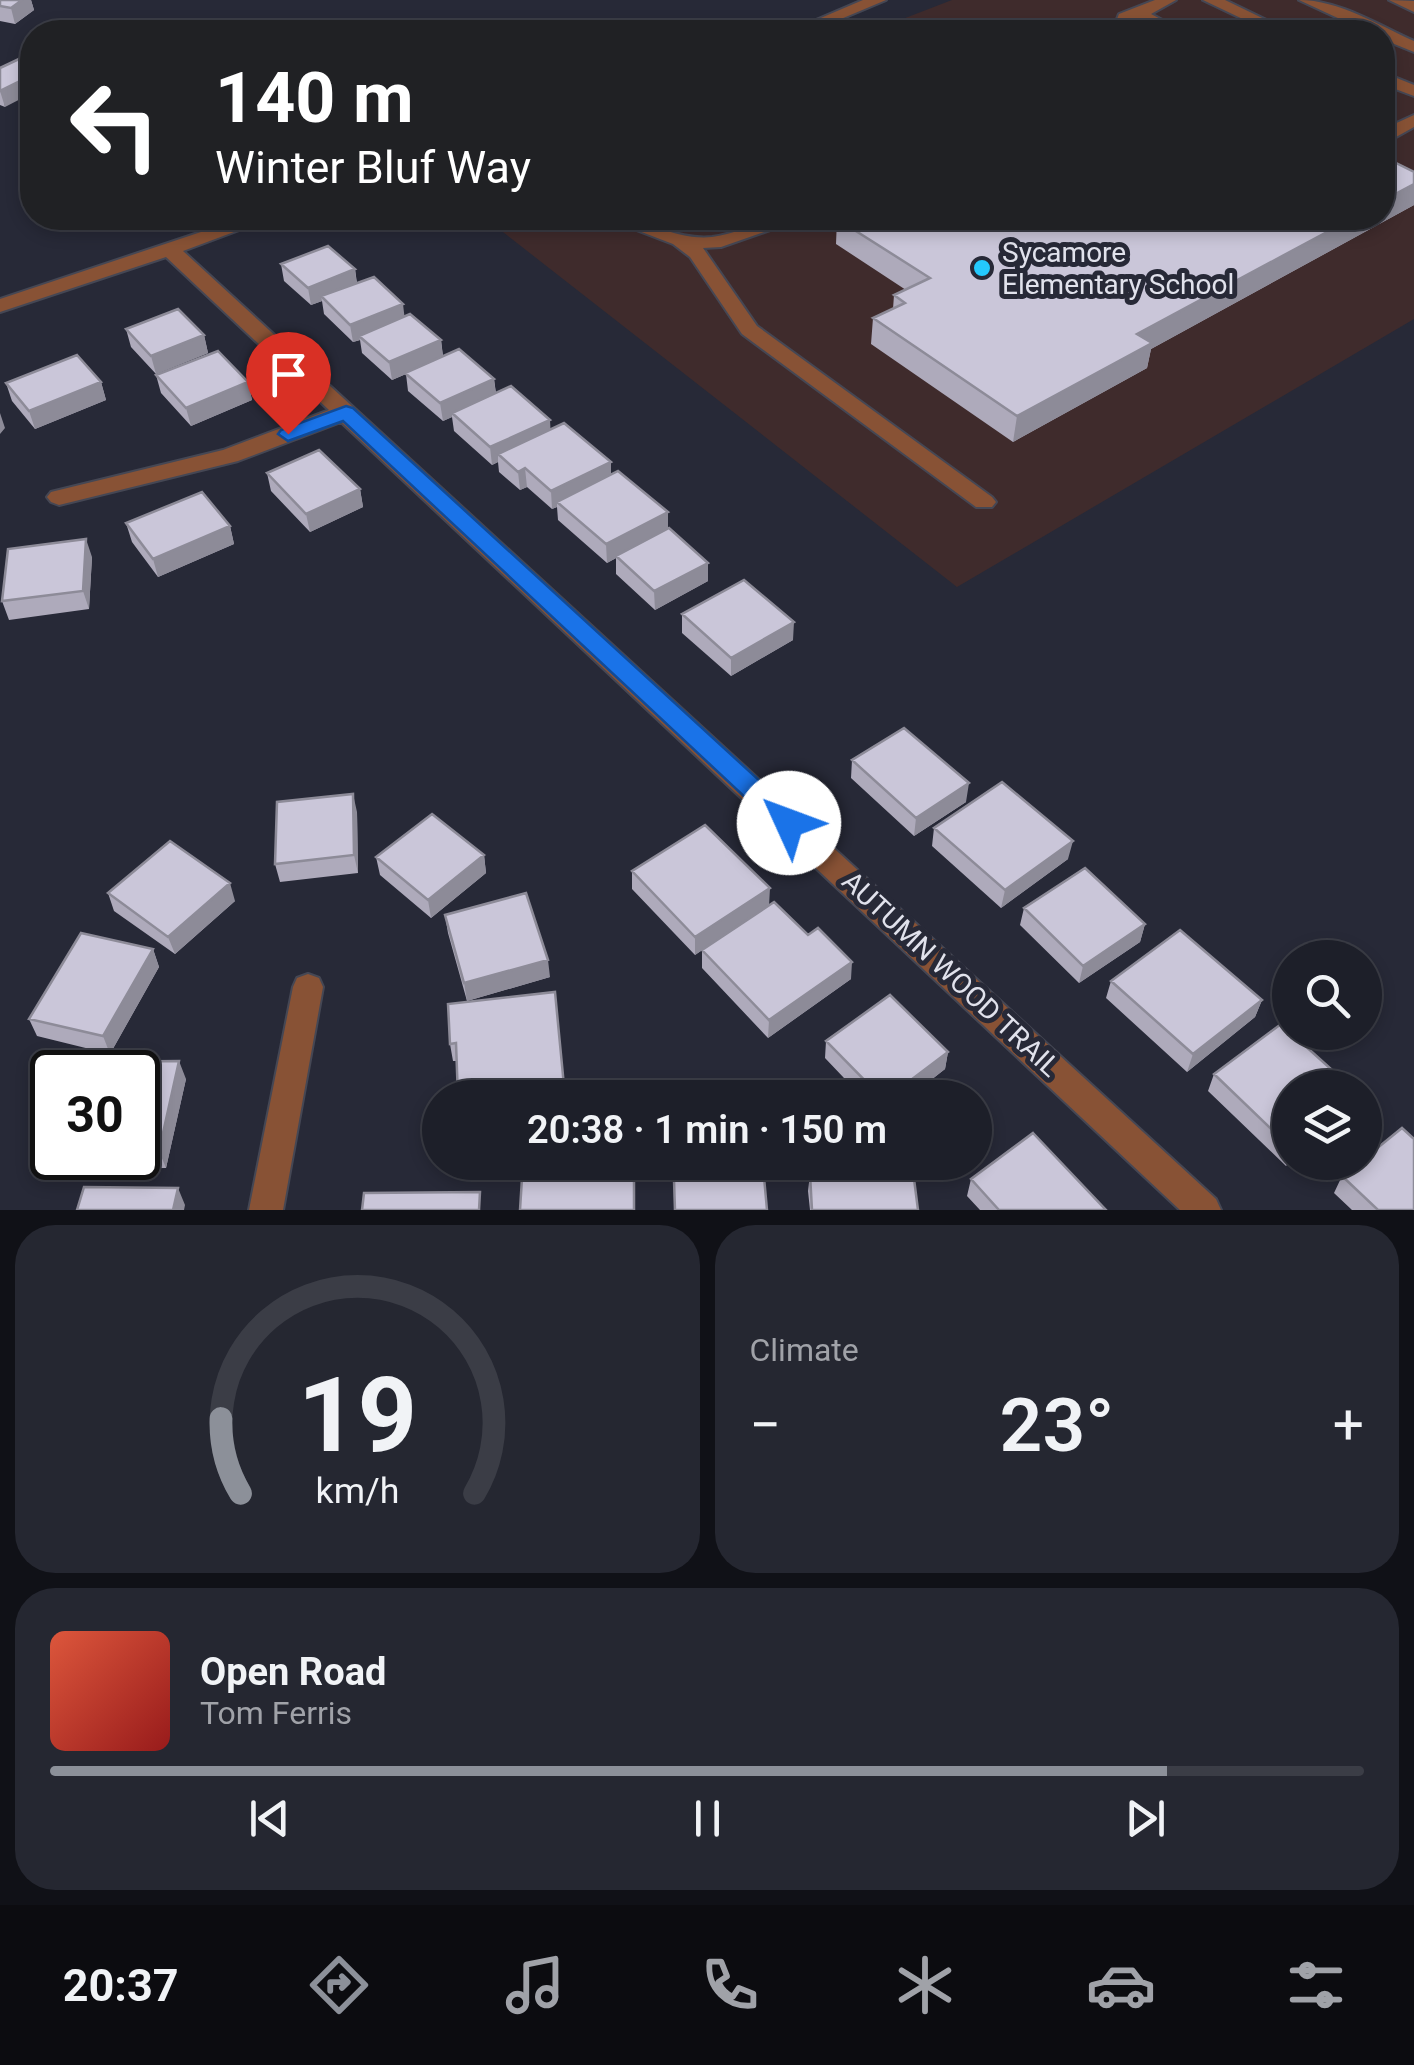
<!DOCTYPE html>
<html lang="en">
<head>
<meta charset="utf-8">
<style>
  body { margin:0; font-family:Roboto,sans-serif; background:#252731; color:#f1f3f6; height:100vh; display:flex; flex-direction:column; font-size:38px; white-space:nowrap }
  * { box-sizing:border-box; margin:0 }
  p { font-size:32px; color:#a0a2a8 }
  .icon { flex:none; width:55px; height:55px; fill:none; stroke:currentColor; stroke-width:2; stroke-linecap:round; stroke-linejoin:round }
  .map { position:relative; height:1210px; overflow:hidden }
  .details { display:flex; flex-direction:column; gap:15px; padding:15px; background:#101117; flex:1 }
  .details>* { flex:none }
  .hud { position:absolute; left:20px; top:20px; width:1375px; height:210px; border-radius:40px; box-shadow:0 5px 15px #0003,0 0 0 2px #3b3d46; background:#202124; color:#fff; overflow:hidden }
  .fabs { position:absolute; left:1272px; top:940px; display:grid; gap:20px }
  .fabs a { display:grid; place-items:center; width:110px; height:110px; border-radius:50%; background:#1d1f29; box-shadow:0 5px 15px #0003,0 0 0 2px #3b3d46; font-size:50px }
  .speed { position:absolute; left:30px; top:1050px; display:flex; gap:20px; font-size:50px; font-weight:700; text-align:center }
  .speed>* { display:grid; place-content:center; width:130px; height:130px; border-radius:50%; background:#1d1f29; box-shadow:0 5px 15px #0003,0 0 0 2px #3b3d46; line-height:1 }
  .speed .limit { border:5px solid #111; border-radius:15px; background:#fff; color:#111 }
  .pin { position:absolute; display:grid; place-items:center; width:85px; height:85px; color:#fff; margin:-102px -42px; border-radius:50% 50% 50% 0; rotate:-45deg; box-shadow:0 0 10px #0007 }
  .pin .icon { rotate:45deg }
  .me { position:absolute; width:110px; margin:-55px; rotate:313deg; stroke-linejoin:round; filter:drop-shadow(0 0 8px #0008) }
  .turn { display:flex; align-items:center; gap:35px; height:210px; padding:0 30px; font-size:45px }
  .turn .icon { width:130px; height:130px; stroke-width:2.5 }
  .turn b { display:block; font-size:70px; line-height:85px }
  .big { font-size:75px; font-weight:600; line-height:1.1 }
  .details .tile { flex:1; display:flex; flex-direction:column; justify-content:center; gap:15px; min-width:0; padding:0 35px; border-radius:40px; background:#252731 }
  .details .dial { align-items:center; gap:0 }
  .dial svg { height:260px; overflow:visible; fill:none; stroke:#3b3d46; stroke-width:7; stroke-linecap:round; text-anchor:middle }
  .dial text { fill:#f1f3f6; stroke:none }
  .song { display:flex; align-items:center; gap:30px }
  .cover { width:120px; height:120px; border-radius:15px; background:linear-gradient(135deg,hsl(10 70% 55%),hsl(0 70% 35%)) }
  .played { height:10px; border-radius:5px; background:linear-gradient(90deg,#8c9099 85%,#3b3d46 85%) }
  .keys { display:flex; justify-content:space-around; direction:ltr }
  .heat { display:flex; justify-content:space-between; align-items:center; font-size:55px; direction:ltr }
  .details .tiles { flex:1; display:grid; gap:15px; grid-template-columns:1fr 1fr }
  .tile:last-child { grid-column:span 2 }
  .trip { position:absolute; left:422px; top:1080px; width:570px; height:100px; border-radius:50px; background:#1d1f29; box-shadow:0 5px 15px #0003,0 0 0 2px #3b3d46; font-weight:600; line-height:100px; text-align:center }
  .dock { display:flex; height:160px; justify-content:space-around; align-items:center; background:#0c0c10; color:#a0a2a8 }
  .dock .icon { width:70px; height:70px }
  .dock .current { color:#8c9099 }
  .dock b { font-size:45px; color:#f1f3f6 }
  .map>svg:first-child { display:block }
  .education { fill:#3f2b2c }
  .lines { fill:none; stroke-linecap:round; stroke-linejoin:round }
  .minor-casing { stroke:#454754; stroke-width:4 }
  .minor { fill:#885235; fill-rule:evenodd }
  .wall { fill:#aeaabb }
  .shaded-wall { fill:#8d8b98 }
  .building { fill:#cac6d9; stroke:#8d8b98; stroke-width:2.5 }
  .route { fill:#1a73e8; stroke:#114b97; stroke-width:2.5 }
  .poi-dot { fill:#24c9fe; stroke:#272937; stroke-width:4 }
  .labels { text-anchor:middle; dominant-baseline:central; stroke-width:10; stroke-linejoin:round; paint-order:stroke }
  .poi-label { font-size:28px; fill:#e1e2ec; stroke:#272937; text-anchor:start }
  .street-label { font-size:28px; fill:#e1e2ec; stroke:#272937 }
</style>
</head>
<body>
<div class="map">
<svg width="1414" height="1210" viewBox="0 0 1414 1210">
  <rect width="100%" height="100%" fill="#272937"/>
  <path class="education" d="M952 0H1414V319L957 587 485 218H1382V32H869Z"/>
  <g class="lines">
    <g class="minor-casing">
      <path id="minor" d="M863 0H886L810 32H788Z
        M1155 0H1176L1151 14 1185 32H1164L1136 20 1128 32H1112L1119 14Z
        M1203 0H1225L1291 32H1270Z
        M1299 0C1339 0 1378 25 1414 41V52L1382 39V32H1368Z
        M1389 0 1414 1V12Z
        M933 27H978L986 32H925Z
        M1382 72 1414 85V96L1382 84Z
        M1414 115V127L1396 137 1382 136V124L1390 126Z
        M243 218H271L183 251 1216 1199 1221 1210H1180L341 422 238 461 59 505 51 502 47 497 51 492 223 450 329 410 166 257 0 312V299Z
        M605 218C642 216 675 241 712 237 742 233 760 218 795 218L793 222 721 247 703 248 757 326 992 497 996 502 992 507H976L742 334 690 257 673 244Z
        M308 974 319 978 323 987 283 1210H249L293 987 297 978Z"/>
    </g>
    <use href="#minor" class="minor"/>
  </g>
  <path class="wall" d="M0 0H31L34 10 15 24 0 21Z
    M0 68 5 107 0 105Z
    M1414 172V205L1151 349 1147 368 1013 442 871 344 873 318 893 309 894 295 906 290 836 244 837 219Z
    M281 264 355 269 357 283 441 340 443 356 494 379 496 393 550 420V429L611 462V474L668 529 708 581 655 610 616 574V558L607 563 558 520 557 507 552 509 527 487 520 490 499 472 498 462 492 465 454 431 452 417 443 421 408 391 406 374 392 380 362 353 360 340 353 342 324 314 322 301 311 305 284 281Z
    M126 329 204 335 208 353 156 374 131 347Z
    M156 375 248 382 252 400 191 426 161 393Z
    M101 382 106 400 35 429 12 401 6 383Z
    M267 473 360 489 363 507 310 532 271 491Z
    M126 523 230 526 234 544 158 577 132 542Z
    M92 557 89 609 9 620 2 601Z
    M682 614 793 640 731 676 682 633Z
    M852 760 966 802 914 836 851 778Z
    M357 812 358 873 280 882 275 864Z
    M934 828 1068 859 1001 908 932 846Z
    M484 855 486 873 431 918 380 875 376 857Z
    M632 871 769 905 851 979 768 1038 702 968V950L695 955 632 889Z
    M108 893 235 901 175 954 114 911Z
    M1024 908 1145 924 1140 942 1079 983 1020 925Z
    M445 915 550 977 467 1001 448 933Z
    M153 949 159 967 110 1054 37 1036 29 1019Z
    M1111 981 1262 1000 1255 1017 1187 1072 1106 998Z
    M555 992 565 1098H458L457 1061H453L450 1044Z
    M826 1041 948 1052 945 1069 908 1098H863L825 1058Z
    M138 1072 186 1079 166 1168 60 1169 54 1158H138Z
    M1214 1074 1290 1088V1162L1286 1166 1208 1091Z
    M810 1174 918 1210H810L808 1191Z
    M1342 1176 1414 1210H1352L1334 1193Z
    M971 1179 1106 1210H980L967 1196Z"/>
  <path class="shaded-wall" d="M22 0H31L34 10 15 24 11 8Z
    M32 75V93L5 107 0 91Z
    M1414 184V205L1151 349 1147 368 1013 442 1017 416 1137 334 1353 218H1382V201Z
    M355 269 357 287 321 296 322 301 311 305 308 288Z
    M403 304 405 321 359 336 360 340 353 342 350 325Z
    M204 335 208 353 156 374 151 356Z
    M441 340 443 358 392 380 389 362Z
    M494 379 496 396 452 413V417L443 421 440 403Z
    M101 382 106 400 35 429 29 411Z
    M248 382 252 400 191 426 186 408Z
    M0 413 5 428 0 434Z
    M550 420 551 438 498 454V462L492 465 490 447Z
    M611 462V480L557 502V507L552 509 551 491Z
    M525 468 527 487 520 490 518 472Z
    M360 489 363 507 310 532 306 514Z
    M668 512V530L607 563 606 544Z
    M230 526 234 544 158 577 153 559Z
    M86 539 92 557 89 609 83 591Z
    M708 563V581L655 610 654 591Z
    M794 622 793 640 731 676V658Z
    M969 783 966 802 914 836 916 818Z
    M353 794 357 812 358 873 354 855Z
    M1073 841 1068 859 1001 908 1005 890Z
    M484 855 486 873 431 918 428 900Z
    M230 883 235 901 175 954 168 937Z
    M770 888 769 906 695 955V937Z
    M1145 924 1140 942 1079 983 1083 966Z
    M153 949 159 967 110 1054 103 1036Z
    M548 960 550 977 467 1001 464 983Z
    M852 962 851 979 768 1038 769 1020Z
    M1262 1000 1255 1017 1187 1072 1193 1054Z
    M948 1052 945 1069 908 1098H887Z
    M179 1061 186 1079 166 1168 159 1151Z
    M178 1188 185 1205 184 1210H173Z"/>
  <path class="building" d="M0 0H22L11 8 0 6Z
    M19 59 32 65V75L0 91V68Z
    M1382 156 1414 172V184L1382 201Z
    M841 218H1353L1137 334 1152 343 1017 416 873 318 905 303 894 295 930 278 837 219Z
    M328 246 355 269 308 288 281 264Z
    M374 277 403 304 350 325 321 296Z
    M178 309 204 335 151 356 126 329Z
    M410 314 441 340 389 362 359 336Z
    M459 349 494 379 440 403 405 373Z
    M218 351 248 382 186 408 156 375Z
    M77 355 101 382 29 411 6 383Z
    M511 386 550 420 490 447 452 413Z
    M564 423 611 462 551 491 525 468 518 472 498 454Z
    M319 450 360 489 306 514 267 473Z
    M618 471 668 512 606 544 557 502Z
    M202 492 230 526 153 559 126 523Z
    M669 528 708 563 654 591 616 556Z
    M86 539 83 591 2 601 8 549Z
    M744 580 794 622 731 658 682 614Z
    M904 728 969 783 916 818 852 760Z
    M1002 782 1073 841 1005 890 934 828Z
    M353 794 354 855 275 864 277 802Z
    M432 814 484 855 428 900 376 857Z
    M705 825 770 888 695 937 632 871Z
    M170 841 230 883 168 937 108 893Z
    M1085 868 1145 924 1083 966 1024 908Z
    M526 893 548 960 464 983 445 915Z
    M774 902 808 935 818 928 852 962 769 1020 702 950Z
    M1180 930 1262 1000 1193 1054 1111 981Z
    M81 933 153 949 103 1036 29 1019Z
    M555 992 564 1086 458 1098 456 1043 450 1044 448 1004Z
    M890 995 948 1052 887 1098H882L826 1041Z
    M1281 1024 1352 1088H1290V1147L1214 1074Z
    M179 1061 159 1151H138V1072H73L76 1062Z
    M1402 1128 1414 1139V1210H1378L1342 1176 1359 1162H1365V1158Z
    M1033 1133 1106 1210H999L971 1179Z
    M523 1162H634V1210H520Z
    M913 1171 918 1210H812L810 1174Z
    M764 1177 767 1210H675L674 1180Z
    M84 1187 178 1188 173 1210H77Z
    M480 1192 479 1210H362L364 1193Z"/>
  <path class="route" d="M346 406 353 408 798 816 802 823 798 830H780L343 421 288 441 278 434 281 430Z"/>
  <circle class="poi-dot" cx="982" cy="268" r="10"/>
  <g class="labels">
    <g class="poi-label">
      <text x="1002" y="252">Sycamore<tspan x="1002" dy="32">Elementary School</tspan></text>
    </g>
    <g class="street-label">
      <text transform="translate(951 974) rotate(43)">AUTUMN WOOD TRAIL</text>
    </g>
  </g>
</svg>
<div class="fabs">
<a><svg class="icon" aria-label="search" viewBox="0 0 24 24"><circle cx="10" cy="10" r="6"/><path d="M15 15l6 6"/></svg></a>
<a><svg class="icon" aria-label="layers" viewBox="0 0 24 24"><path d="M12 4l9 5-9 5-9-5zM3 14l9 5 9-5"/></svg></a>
</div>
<div class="speed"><div class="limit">30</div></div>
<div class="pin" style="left:288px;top:434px;background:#d93025"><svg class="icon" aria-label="arrive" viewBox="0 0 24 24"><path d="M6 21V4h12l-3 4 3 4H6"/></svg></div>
<svg class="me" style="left:789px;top:823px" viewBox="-20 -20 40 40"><circle r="19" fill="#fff"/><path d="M0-13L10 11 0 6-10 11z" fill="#1a73e8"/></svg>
<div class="trip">20:38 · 1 min · 150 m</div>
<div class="hud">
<div class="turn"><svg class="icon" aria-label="left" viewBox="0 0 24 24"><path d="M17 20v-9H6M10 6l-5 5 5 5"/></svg><div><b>140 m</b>Winter Bluf Way</div></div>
</div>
</div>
<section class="details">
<div class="tiles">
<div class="tile dial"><svg viewBox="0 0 100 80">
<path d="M14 69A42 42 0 1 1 86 69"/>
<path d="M14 69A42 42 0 0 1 8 46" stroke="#8c9099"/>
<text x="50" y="56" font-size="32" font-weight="700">19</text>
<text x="50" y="72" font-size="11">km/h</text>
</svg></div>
<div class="tile"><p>Climate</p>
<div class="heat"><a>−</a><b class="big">23°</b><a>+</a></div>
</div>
<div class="tile">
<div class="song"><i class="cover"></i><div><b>Open Road</b><p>Tom Ferris</p></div></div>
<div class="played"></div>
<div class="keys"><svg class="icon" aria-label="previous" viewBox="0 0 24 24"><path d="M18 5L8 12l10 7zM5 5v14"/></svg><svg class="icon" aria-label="pause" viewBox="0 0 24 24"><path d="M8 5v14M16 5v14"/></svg><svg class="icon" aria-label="next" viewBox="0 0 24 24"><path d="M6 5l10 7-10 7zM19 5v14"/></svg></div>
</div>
</div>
</section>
<nav class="dock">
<b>20:37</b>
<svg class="icon current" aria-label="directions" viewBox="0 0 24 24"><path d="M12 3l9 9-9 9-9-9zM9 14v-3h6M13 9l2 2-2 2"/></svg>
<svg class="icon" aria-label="music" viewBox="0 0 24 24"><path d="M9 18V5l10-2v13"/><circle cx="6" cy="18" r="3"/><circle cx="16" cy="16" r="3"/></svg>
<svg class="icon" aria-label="phone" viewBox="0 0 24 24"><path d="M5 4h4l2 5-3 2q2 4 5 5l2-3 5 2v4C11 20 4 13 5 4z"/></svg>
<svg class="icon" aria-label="climate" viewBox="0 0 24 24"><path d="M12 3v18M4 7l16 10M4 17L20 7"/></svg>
<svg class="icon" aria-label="car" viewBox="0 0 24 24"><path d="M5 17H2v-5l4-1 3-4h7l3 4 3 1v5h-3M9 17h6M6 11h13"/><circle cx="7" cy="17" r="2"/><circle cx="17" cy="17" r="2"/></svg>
<svg class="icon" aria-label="filters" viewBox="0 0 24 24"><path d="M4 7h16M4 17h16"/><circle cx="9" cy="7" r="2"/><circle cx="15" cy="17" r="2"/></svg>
</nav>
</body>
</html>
